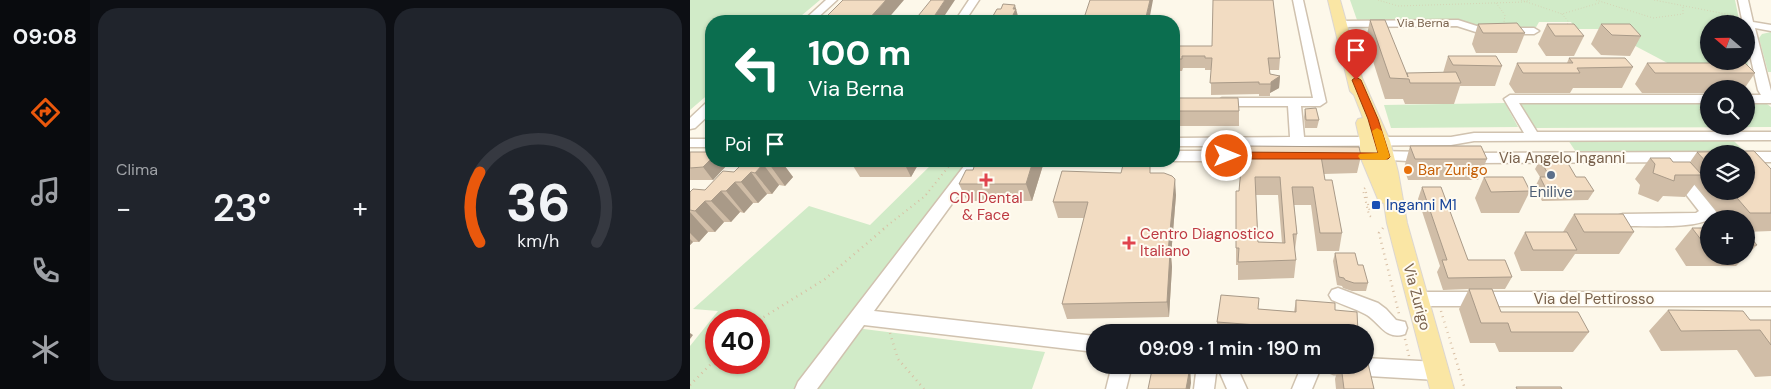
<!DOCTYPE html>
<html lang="it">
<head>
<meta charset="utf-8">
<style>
  body { margin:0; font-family:"DM Sans",sans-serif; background:#20242c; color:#f1f3f6; height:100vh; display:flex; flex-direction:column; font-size:19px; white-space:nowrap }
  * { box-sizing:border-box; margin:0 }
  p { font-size:16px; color:#9ea1a6 }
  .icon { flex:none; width:28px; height:28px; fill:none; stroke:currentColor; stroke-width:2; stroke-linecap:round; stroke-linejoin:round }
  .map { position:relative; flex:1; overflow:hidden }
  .panel { display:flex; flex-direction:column; gap:8px; padding:8px; background:#0d0f14; width:600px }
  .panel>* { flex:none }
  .hud { position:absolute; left:15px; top:15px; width:475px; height:152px; border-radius:20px; box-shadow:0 1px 4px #0004; background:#0b6e4f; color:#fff; overflow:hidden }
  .needle { width:32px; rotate:290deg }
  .buttons { position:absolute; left:1010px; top:15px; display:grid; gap:10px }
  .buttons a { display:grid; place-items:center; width:55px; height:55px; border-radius:50%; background:#171b24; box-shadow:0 1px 4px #0004; font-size:25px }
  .speed { position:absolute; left:15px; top:309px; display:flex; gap:10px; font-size:25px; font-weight:700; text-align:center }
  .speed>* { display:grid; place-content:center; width:65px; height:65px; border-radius:50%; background:#171b24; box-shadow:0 1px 4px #0004; line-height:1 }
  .speed .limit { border:8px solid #d22; background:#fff; color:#111 }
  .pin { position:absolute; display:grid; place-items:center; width:42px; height:42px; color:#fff; margin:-51px -21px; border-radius:50% 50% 50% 0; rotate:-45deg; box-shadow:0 0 5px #0007 }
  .pin .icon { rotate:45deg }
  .me { position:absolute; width:55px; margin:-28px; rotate:90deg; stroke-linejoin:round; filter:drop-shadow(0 0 4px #0008) }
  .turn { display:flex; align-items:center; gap:18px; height:105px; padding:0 20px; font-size:22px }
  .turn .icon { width:65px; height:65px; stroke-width:2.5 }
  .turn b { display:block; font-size:35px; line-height:42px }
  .then { display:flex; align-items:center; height:48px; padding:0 20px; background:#0003; gap:10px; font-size:19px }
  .big { font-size:38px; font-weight:600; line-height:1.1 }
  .panel .card { flex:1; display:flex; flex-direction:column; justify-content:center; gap:8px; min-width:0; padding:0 18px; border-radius:20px; background:#20242c }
  .panel .dial { align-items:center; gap:0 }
  .dial svg { height:130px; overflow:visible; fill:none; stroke:#363941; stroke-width:7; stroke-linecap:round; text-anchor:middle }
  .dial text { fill:#f1f3f6; stroke:none }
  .heat { display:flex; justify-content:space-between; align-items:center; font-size:28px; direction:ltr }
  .panel .tiles { flex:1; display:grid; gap:8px; grid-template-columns:repeat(2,1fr) }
  .trip { position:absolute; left:396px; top:324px; width:288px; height:50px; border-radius:25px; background:#171b24; box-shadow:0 1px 4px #0004; font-weight:600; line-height:50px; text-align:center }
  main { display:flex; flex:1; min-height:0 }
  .tab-bar { display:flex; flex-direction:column; width:90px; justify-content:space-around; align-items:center; background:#090b0e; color:#9ea1a6 }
  .tab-bar .icon { width:35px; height:35px }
  .tab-bar .current { color:#ea580c }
  .tab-bar b { font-size:22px; color:#f1f3f6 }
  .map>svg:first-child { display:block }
  .green { fill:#d1ebc8; fill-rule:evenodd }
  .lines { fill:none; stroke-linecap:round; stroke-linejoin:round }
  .minor-casing { stroke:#d0c2af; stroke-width:3 }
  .major-casing { stroke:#dcd6d1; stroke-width:2 }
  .path-far2 { stroke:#d8bfa4; stroke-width:1; stroke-dasharray:0.5 2.5; stroke-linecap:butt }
  .path-far1 { stroke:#d8bfa4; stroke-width:2; stroke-dasharray:1 4; stroke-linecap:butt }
  .path { stroke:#d8bfa4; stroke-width:2.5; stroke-dasharray:1 4.5; stroke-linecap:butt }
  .minor { fill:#fff; fill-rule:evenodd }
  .major { fill:#fae6a4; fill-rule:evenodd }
  .wall { fill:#d0bda7; fill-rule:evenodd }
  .shaded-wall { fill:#a99a88 }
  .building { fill:#f2dcc2; stroke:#a99a88; fill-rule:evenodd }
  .route { fill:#ea580c; stroke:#983908 }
  .slow { fill:#f59e0b }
  .food-dot { fill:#e8710a; stroke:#fffbf1; stroke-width:2 }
  .service-dot { fill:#5c6f8a; stroke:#fffbf1; stroke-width:2 }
  .health-dot { fill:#e0444e; stroke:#fffbf1; stroke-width:2 }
  .transit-dot { fill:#1a4fb4; stroke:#fffbf1; stroke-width:2 }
  .labels { text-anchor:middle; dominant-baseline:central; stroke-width:4; stroke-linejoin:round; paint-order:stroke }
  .far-street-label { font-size:12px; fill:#79624d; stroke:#fffbf1 }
  .street-label { font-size:15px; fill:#79624d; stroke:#fffbf1 }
  .food-label { font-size:15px; fill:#c56008; stroke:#fffbf1; text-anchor:start }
  .service-label { font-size:15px; fill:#4e5e75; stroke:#fffbf1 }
  .health-label { font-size:15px; fill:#be3a42; stroke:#fffbf1 }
  .transit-label { font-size:15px; fill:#164399; stroke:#fffbf1; text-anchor:start }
</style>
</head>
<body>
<main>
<nav class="tab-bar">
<b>09:08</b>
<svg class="icon current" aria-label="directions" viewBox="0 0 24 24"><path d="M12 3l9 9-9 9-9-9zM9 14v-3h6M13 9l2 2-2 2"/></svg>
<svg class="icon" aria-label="music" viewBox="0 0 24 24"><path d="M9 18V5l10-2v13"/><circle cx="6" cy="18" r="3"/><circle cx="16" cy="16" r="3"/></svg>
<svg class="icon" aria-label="phone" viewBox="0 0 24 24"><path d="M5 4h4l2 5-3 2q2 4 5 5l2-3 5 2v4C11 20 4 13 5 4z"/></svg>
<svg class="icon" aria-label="climate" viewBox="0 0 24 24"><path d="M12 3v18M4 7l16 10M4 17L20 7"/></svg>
</nav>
<section class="panel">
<div class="tiles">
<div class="card"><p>Clima</p>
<div class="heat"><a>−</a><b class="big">23°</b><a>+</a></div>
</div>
<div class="card dial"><svg viewBox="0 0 100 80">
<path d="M14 69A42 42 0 1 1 86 69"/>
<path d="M14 69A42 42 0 0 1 14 26" stroke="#ea580c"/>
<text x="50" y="56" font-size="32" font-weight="700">36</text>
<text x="50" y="72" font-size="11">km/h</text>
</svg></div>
</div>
</section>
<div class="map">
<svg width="1081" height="389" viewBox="0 0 1081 389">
  <rect width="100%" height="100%" fill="#fdf8ea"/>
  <path class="green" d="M0 0H130L105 21H21V92L0 110Z
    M660 0H1045L1050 24H1019V61H1056V57L1059 69 987 68 913 29H886L881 22H849L845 29H793L769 20H667Z
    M1081 32V72H1078L1069 38 1072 34Z
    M815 103 828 127 701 128 694 105Z
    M1019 103V126H1056V104H1077L1081 107V127L845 128 830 104Z
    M1042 139 1054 151 886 152 878 140Z
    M244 162H276L150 326 355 352 342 389H0V346L28 311 3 309 119 206 180 225ZM26 320H69V362H26Z"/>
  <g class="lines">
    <g class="minor-casing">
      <path id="minor" d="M136 0H147L124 21H113Z
        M279 0H289L275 21H265Z
        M603 0H613L636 102 630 106H611L614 137H761L784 133H834L814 99 820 95H1019V103H829L847 132H1081V140L784 141 761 145 614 146 615 152 613 155H603L601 146H484V138L600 137 598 106H532L526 102 532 98H623Z
        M1048 0H1058L1063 22 1081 25V31L1065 28 1081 91V103H1056V95H1071L1068 90 1056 37V24H1053Z
        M768 20 793 28H844L849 31 844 34H792L767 26 650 27 645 24 650 21Z
        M21 102V113L5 128 0 129V118L16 103Z
        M0 139H21V147H0Z
        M484 151H572L577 153 579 156 577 159 572 161H484Z
        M685 151 737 152 742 154 744 157 742 160 737 162 680 159 678 156 680 153Z
        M1019 152 1024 154H1019V162L778 163 773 161 771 158 773 155 778 153Z
        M1056 152H1081V162H1056V154H1051Z
        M278 161H293L184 311 405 336V352L174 325 127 389H105L108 382Z
        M988 170 993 171 1024 209 1027 213C1016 231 955 225 933 226L927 224 925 220 927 216 933 214 1006 213 1009 211 981 175 983 171Z
        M648 288 688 303 696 309 706 320 715 322 717 328 715 334C695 341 690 322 675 314 664 308 653 305 642 300L639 295 642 290Z
        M727 292H1081V306H727L721 304 718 299 721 294Z
        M675 358 747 362 754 365 757 371 754 377 747 380 644 374 637 371 634 365H675Z
        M422 365H442L436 389H416Z
        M507 365H546L557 389H537L527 366 524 389H504Z
        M612 365H632L622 389H602Z"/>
    </g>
    <g class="major-casing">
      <path id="major" d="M638 0H650L672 78 700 141 708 172 717 223 764 389H740L697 223 694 203 689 202 687 197 670 156V141L666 123 668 119 673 118 664 95 660 91Z"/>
    </g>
    <path class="path-far2" d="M688 0 708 6 834 2 840 0
      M831 0 872 14 909 3
      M906 0 963 18 993 14V6
      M964 0 1046 16
      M806 3 815 15 814 22
      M872 14 878 21 877 26"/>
    <path class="path-far1" d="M1010 109 1019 119
      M675 188 673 190 679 215 682 218
      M676 192 677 199
      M678 204 680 212
      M193 229 235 196 263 161"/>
    <path class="path" d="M693 228 689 233 709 314
      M751 311 775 389
      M69 320 135 279 195 228
      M200 333 208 359 234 389
      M715 339 719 356
      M0 385 26 359"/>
    <use href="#minor" class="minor"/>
    <use href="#major" class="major"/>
  </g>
  <path class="wall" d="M680 20 717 73H753L758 56 812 66 805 86H770L764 104H715L713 99H695L676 39Z
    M788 24 835 33 827 53H786L782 44Z
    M857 24 894 36 884 56H856L848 44Z
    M911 24 951 36 940 56 911 55 901 44Z
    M484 46 590 58 589 70H579L580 74 590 76 589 88 580 93V96H569V94L521 95V70H515V68H493L492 71H484Z
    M879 58 943 67 932 88H883L880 93H825L819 84 827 63H877Z
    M957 63 1065 73 1054 89H1019V93H952L945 84Z
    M484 98 549 111V126H484Z
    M615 109 629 120 627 128H615L614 117Z
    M553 146 671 156 667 173 634 174 635 180 652 233 649 251H627L621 205H604L607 234 605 250 606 260 604 278 548 280V265H546V191H549ZM566 195H588L592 243 568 242Z
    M720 146 797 159 788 180H718L714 168Z
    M1064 151 1081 169V231L1056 232V219H1033L1005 184 995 197 973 196 968 202 948 194 950 185 945 179 960 158H980L983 162H1000L1007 152ZM1019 154H1056V191H1019Z
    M0 152 21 161H36L38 164 23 180H0Z
    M850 160 904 191 898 200 852 201 845 187 850 177 845 169Z
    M55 161H91L103 177 95 186 89 185 82 194H77L68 203H63L54 213 50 212 41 222H34L25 232H18L9 242H3L0 245V192L15 190 44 172Z
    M160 161H228L229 163 221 177H170Z
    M286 161H354V162L342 201H277L269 184 283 170Z
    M431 173H461L486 195 481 256 482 267 479 317 377 319 372 304 394 218H368L363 202Z
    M794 177 840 191 829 213H791L785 198Z
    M732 187 778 260 822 277 815 289H802L811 312 899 332 883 352H809L805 343H780L769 309 779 289 753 290 747 272 750 266 728 199Z
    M884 214 944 232 929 254H885L873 271H831L824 253 835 232H873Z
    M1002 228H1019V256H1056L1046 266H996L985 249Z
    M1056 232 1067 245 1056 256Z
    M645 253 668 265 678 283 676 291H662L653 288 652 286 647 285 643 261Z
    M606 300 645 310 668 332H528L527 322 568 309 604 312Z
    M978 310 1060 320H1081V376L1065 377 1047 350 971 351 959 331Z
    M649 365H675L684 389H646L645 379Z"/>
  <path class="shaded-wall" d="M196 0H214L196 21H177Z
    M255 0H265L251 21H241Z
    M460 0H463L459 21H455Z
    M325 5 329 20V21H320Z
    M590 76 589 88 580 93 581 82Z
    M21 159V161H36L38 164 23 180 13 167Z
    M82 161H91L103 177 95 186 79 164Z
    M213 161H228L229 163 221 177Z
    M343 161H354V162L342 201 336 184Z
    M73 164 89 185 82 194 65 173Z
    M61 172 77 194 68 203 51 182Z
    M485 179 486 195 481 256 482 267 479 317 477 302 478 252Z
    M45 182 63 203 54 213 36 191Z
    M31 191 50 212 41 222 21 201Z
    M15 201 34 222 25 232 5 211Z
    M0 212 18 232 9 242 0 233Z
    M0 239 3 242 0 245Z
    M0 333 3 335 0 339Z
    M497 365H500L501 383 500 389H496Z"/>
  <path class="building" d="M153 0H196L177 21H132Z
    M241 0H255L241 21H224Z
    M400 0H460L455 21H393Z
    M523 0H583L590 58H578L580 74 590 76 581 82V84H569V82L520 83 522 58H515V56H492V59H484V46H522Z
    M313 4 325 5 323 9H326L320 21H300L307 9H311Z
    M680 20H695L718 77 717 73 766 72 771 83H720L719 79 700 78Z
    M827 23 835 33H793L788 24Z
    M857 24H884L894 36H865Z
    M911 24H940L951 36 922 35Z
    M758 56H806L812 66 763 65Z
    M879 58H935L943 67 887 68 890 73H833L827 63H883Z
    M957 63H1055L1065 73H965Z
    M484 98H548L549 111H484Z
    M626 108 629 120H616L615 109Z
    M553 146 669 147 671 156H631L635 180H642L652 233H630L623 187H602L607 234H603L606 260 548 262 549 248H546V191H549ZM565 177H590L595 243 568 242Z
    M720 146H791L797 159H725Z
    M1064 151 1081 169V213H1060L1041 191H1056V154H1019V165L1007 152Z
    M0 152H21V159L13 167 0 168Z
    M960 158H980L983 162H1000L1012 175H985L984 181 963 173 965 164Z
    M850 160H876L886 177H895L904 191H857L850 177H860Z
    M55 161H82L79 164H73L65 173 61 172 51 182H45L36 191H31L21 201H15L5 211 0 210V192L3 189 15 190 33 171 44 172Z
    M286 161H343L336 184H269L276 170H283Z
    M433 165H460V173H474L482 176 485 179 478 252H480L477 302 372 304 398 202H363L372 171 431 173Z
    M794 177H833L840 191 801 192Z
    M732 187H751L778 260H815L822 277 758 278 752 260H757Z
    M884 214H933L944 232H894Z
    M1002 228H1019V245H1015Z
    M835 232H877L887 250H843Z
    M1056 232 1067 245H1056Z
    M645 253H665L668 265H673L678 283H664L655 280 654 278 649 277Z
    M779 289H802L811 312H888L899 332H821L818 323H791Z
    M531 295 569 298 568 309 606 312V300L645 303V310L667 312 668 332 606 328 605 330 567 327V325L527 322Z
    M978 310 1053 311 1060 320H1081V345L1070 330 991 331Z
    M675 359H677L684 389H654L651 365H675Z
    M463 365H497V367H500L496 389H458Z
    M826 387H871L872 389H827Z"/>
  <path class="route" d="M666 77 671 80 688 119 700 157 698 159H537L532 156 537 152 688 153 678 119 662 80Z"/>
  <path class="slow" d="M687 128 692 131 700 157 695 160 670 159 668 156 670 154 688 153 682 131Z"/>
  <circle class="food-dot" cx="718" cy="170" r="5"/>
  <circle class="service-dot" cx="861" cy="175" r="5"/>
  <g class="health-dot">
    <path d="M293.5 172.5h5v5h5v5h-5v5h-5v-5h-5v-5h5z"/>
    <path d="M436.5 235.5h5v5h5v5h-5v5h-5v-5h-5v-5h5z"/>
  </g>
  <rect class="transit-dot" x="681" y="200" width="10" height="10" rx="2.5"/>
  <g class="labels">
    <g class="far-street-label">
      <text x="733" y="23">Via Berna</text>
    </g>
    <g class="street-label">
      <text x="872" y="158">Via Angelo Inganni</text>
      <text transform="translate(727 297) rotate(75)">Via Zurigo</text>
      <text x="904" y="299">Via del Pettirosso</text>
    </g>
    <g class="food-label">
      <text x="728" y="170">Bar Zurigo</text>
    </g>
    <g class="service-label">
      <text x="861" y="192">Enilive</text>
    </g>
    <g class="health-label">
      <text x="296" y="198">CDI Dental<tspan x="296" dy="17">&amp; Face</tspan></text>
      <text x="450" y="234" text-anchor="start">Centro Diagnostico<tspan x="450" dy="17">Italiano</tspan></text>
    </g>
    <g class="transit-label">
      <text x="696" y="205">Inganni M1</text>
    </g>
  </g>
</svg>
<div class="buttons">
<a><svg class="needle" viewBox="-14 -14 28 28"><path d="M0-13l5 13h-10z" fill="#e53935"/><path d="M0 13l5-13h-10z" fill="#9ea1a6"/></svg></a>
<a><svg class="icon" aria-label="search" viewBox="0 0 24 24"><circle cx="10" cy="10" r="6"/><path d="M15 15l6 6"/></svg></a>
<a><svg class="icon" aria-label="layers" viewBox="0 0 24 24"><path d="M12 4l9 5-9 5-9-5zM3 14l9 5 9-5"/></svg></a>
<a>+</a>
</div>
<div class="speed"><div class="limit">40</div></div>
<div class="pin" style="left:666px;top:80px;background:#d93025"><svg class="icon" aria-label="arrive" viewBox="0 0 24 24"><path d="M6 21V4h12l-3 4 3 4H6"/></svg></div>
<svg class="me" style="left:537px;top:156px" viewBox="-20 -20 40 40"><circle r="17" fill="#ea580c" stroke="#fff" stroke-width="3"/><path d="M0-11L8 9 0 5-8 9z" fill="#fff"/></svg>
<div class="trip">09:09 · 1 min · 190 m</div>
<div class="hud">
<div class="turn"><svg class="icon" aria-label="left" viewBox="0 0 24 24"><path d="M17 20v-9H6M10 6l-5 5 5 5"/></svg><div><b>100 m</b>Via Berna</div></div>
<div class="then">Poi<svg class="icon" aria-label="arrive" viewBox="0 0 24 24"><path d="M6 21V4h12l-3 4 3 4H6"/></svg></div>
</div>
</div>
</main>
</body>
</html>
